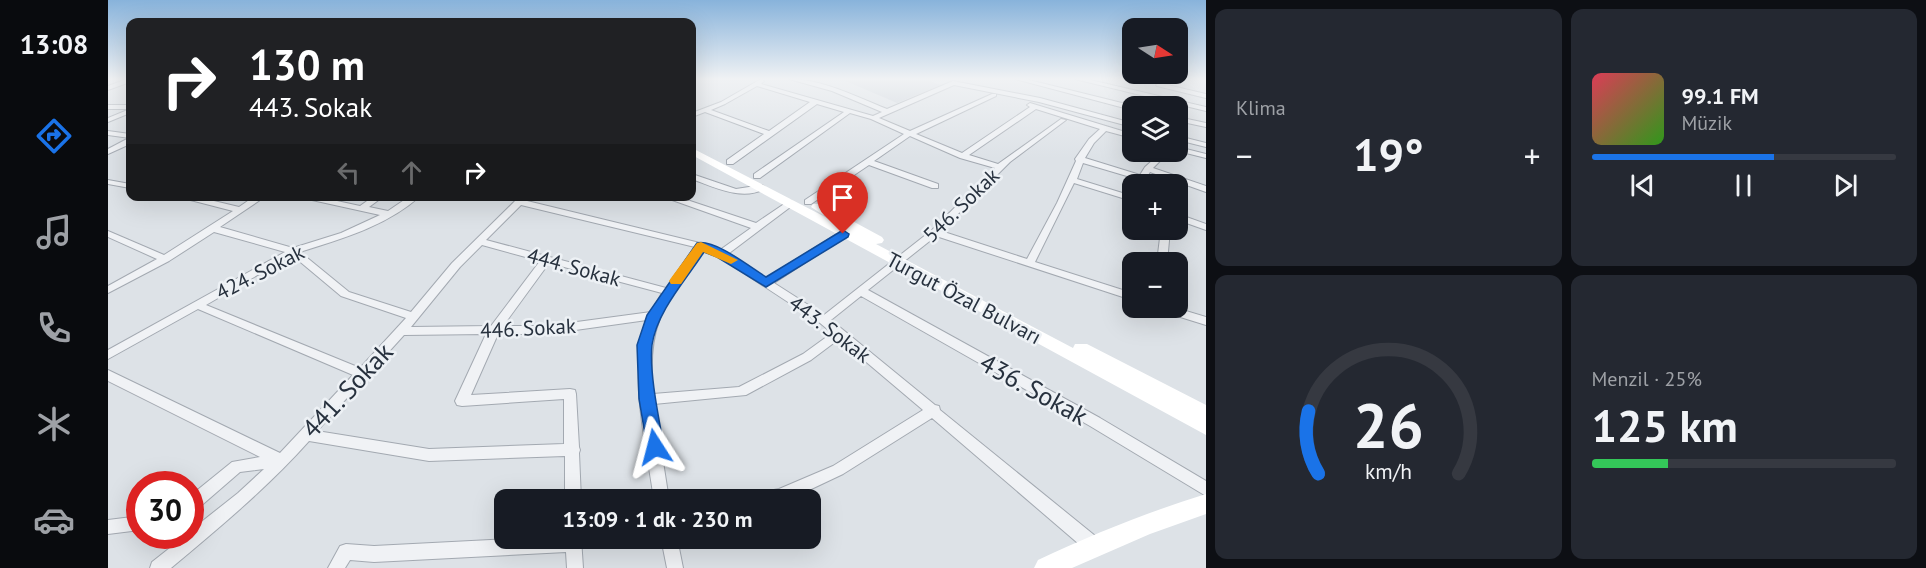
<!DOCTYPE html>
<html lang="tr">
<head>
<meta charset="utf-8">
<style>
  body { margin:0; font-family:"PT Sans",sans-serif; background:#242831; color:#f1f3f6; height:100vh; display:flex; flex-direction:column; font-size:22px; white-space:nowrap }
  * { box-sizing:border-box; margin:0 }
  p { font-size:20px; color:#9ea1a6 }
  .icon { flex:none; width:33px; height:33px; fill:none; stroke:currentColor; stroke-width:2; stroke-linecap:round; stroke-linejoin:round }
  .map { position:relative; flex:1; overflow:hidden }
  .drawer { display:flex; flex-direction:column; gap:9px; padding:9px; background:#0d0f14; width:720px }
  .drawer>* { flex:none }
  .top-card { position:absolute; left:18px; top:18px; width:570px; height:183px; border-radius:12px; box-shadow:0 6px 24px #0002; background:#202124; color:#fff; overflow:hidden }
  .needle { width:39px; rotate:102deg }
  .fabs { position:absolute; left:1014px; top:18px; display:grid; gap:12px }
  .fabs a { display:grid; place-items:center; width:66px; height:66px; border-radius:12px; background:#171b24; box-shadow:0 6px 24px #0002; font-size:30px }
  .speed { position:absolute; left:18px; top:471px; display:flex; gap:12px; font-size:30px; font-weight:700; text-align:center }
  .speed>* { display:grid; place-content:center; width:78px; height:78px; border-radius:50%; background:#171b24; box-shadow:0 6px 24px #0002; line-height:1 }
  .speed .limit { border:9px solid #d22; background:#fff; color:#111 }
  .pin { position:absolute; display:grid; place-items:center; width:51px; height:51px; color:#fff; margin:-62px -26px; border-radius:50% 50% 50% 0; rotate:-45deg; box-shadow:0 0 6px #0007 }
  .pin .icon { rotate:45deg }
  .me { position:absolute; width:66px; margin:-33px; rotate:351deg; stroke-linejoin:round; filter:drop-shadow(0 0 4px #0008) }
  .turn { display:flex; align-items:center; gap:21px; height:126px; padding:0 24px; font-size:27px }
  .turn .icon { width:78px; height:78px; stroke-width:2.5 }
  .turn b { display:block; font-size:42px; line-height:51px }
  .lanes { display:flex; align-items:center; height:57px; padding:0 24px; background:#0003; justify-content:center; gap:30px; direction:ltr }
  .lanes .off { opacity:.35 }
  .big { font-size:45px; font-weight:700; line-height:1.1 }
  .drawer .widget { flex:1; display:flex; flex-direction:column; justify-content:center; gap:9px; min-width:0; padding:0 21px; border-radius:12px; background:#242831 }
  .drawer .dial { align-items:center; gap:0 }
  .dial svg { height:156px; overflow:visible; fill:none; stroke:#363941; stroke-width:7; stroke-linecap:round; text-anchor:middle }
  .dial text { fill:#f1f3f6; stroke:none }
  .song { display:flex; align-items:center; gap:18px }
  .cover { width:72px; height:72px; border-radius:9px; background:linear-gradient(135deg,hsl(350 70% 55%),hsl(110 70% 35%)) }
  .played { height:6px; border-radius:3px; background:linear-gradient(90deg,#1a73e8 60%,#363941 60%) }
  .keys { display:flex; justify-content:space-around; direction:ltr }
  .heat { display:flex; justify-content:space-between; align-items:center; font-size:33px; direction:ltr }
  .charge { height:9px; border-radius:4px; background:linear-gradient(90deg,#34c759 25%,#363941 0) }
  .drawer .tiles { flex:1; display:grid; gap:9px; grid-template-columns:repeat(2,1fr) }
  .trip { position:absolute; left:386px; top:489px; width:327px; height:60px; border-radius:12px; background:#171b24; box-shadow:0 6px 24px #0002; font-weight:700; line-height:60px; text-align:center }
  main { display:flex; flex:1; min-height:0 }
  .dock { display:flex; flex-direction:column; width:108px; justify-content:space-around; align-items:center; background:#090b0e; color:#9ea1a6 }
  .dock .icon { width:42px; height:42px }
  .dock .current { color:#1a73e8 }
  .dock b { font-size:27px; color:#f1f3f6 }
  .map>svg:first-child { display:block }
  .built { fill:#cbd1d9 }
  .lines { fill:none; stroke-linecap:round; stroke-linejoin:round }
  .street-casing { stroke:#a3a9b1; stroke-width:2 }
  .street { fill:#f0f2f5; fill-rule:evenodd }
  .secondary { fill:#fff; fill-rule:evenodd }
  .route { fill:#1a73e8; stroke:#114b97; stroke-width:1.5 }
  .slow { fill:#f59e0b }
  .labels { text-anchor:middle; dominant-baseline:central; stroke-width:5; stroke-linejoin:round; paint-order:stroke }
  .street-label { font-size:21px; fill:#27313e; stroke:#edf1f5 }
  .near-street-label { font-size:26px; fill:#27313e; stroke:#edf1f5 }
</style>
</head>
<body>
<main>
<nav class="dock">
<b>13:08</b>
<svg class="icon current" aria-label="directions" viewBox="0 0 24 24"><path d="M12 3l9 9-9 9-9-9zM9 14v-3h6M13 9l2 2-2 2"/></svg>
<svg class="icon" aria-label="music" viewBox="0 0 24 24"><path d="M9 18V5l10-2v13"/><circle cx="6" cy="18" r="3"/><circle cx="16" cy="16" r="3"/></svg>
<svg class="icon" aria-label="phone" viewBox="0 0 24 24"><path d="M5 4h4l2 5-3 2q2 4 5 5l2-3 5 2v4C11 20 4 13 5 4z"/></svg>
<svg class="icon" aria-label="climate" viewBox="0 0 24 24"><path d="M12 3v18M4 7l16 10M4 17L20 7"/></svg>
<svg class="icon" aria-label="car" viewBox="0 0 24 24"><path d="M5 17H2v-5l4-1 3-4h7l3 4 3 1v5h-3M9 17h6M6 11h13"/><circle cx="7" cy="17" r="2"/><circle cx="17" cy="17" r="2"/></svg>
</nav>
<div class="map">
<svg width="1098" height="568" viewBox="0 0 1098 568">
  <rect width="100%" height="100%" fill="#dde2e7"/>
  <path class="built" d="M733 79H815L833 85 789 103Z"/>
  <g class="lines">
    <g class="street-casing">
      <path id="street" d="M19 79H22V82L0 90V86Z
        M653 79 656 81 653 84 765 116 774 112 724 91 681 79C714 79 749 97 779 109L845 81 932 98 1024 123V127L931 102 846 85 771 118 802 131 884 94H888V96L808 134 854 153 922 107 919 105 922 103 1024 134V138L998 131 986 143 977 158 1032 175 1037 167 1054 152H1061L1045 168 1098 186V192L1042 172 1034 184H1026L1029 179 975 163 969 179 1024 196V201L966 183 927 262 1024 293V300L828 236 760 290 992 418 1098 481V496L982 426 753 296 723 320 827 405 831 406 832 410 991 539 993 545 991 551 985 553 979 551 824 418 735 474 680 500H637L639 495 671 489 725 466 815 410 731 339 703 360 638 395 546 404 561 500H546C538 441 520 377 539 320L439 334H390L363 395 462 389 467 390 468 394 471 447 472 450 471 453 473 500H457V456L321 461 201 441C159 488 111 528 63 568H42L44 562 77 536H82V531L130 493 156 469 132 472 87 511 82 513V496L124 462 152 457 0 381V370L172 453 245 375 90 309 0 359V350L177 252 106 232 61 261 0 293V286L49 259 0 237V231L56 255 125 211 67 196H85L131 207 147 196H158L112 227 185 248 233 233 272 215 186 196H206L252 206 266 196H276L261 207 280 211 302 196H312C279 226 233 239 192 252L241 292 303 312 344 263 407 201V196H415V200L596 244 612 250 643 228 553 196H567L648 223 682 200 686 203 685 205 620 254 658 278 732 232H738L740 234 738 236 666 283 716 315 824 230 887 168 852 158 802 136 766 161 830 184V188H824L761 165 703 204H697V200L796 134 763 119 742 113 652 178H646V174L736 112 709 104 625 164H619V160L656 134 597 112 584 117V113L613 102ZM649 86 702 102 661 131 603 110 617 104ZM928 109 992 129 981 139 967 159 968 161 949 203 919 259 833 231 902 162 958 120 953 119 890 164 861 155ZM413 205 587 247 558 288 378 240ZM374 245 432 261 383 326 303 327 352 267ZM595 250 610 256 712 323 724 333 695 354 631 387 545 394C538 323 557 304 595 250ZM184 255 233 296 298 318 252 368 98 305ZM441 263 554 293 543 312 439 326H395ZM378 334 347 401 349 405 354 406 456 399V444L321 449 209 431 296 335Z
        M907 79H917L1026 106H1024V110Z
        M967 79H978L1098 107V111Z
        M1051 83 1098 94V98L1049 86 1048 85Z
        M0 105H22V113L0 122V118L22 109H0Z
        M1070 117 1098 123V127L1070 121Z
        M0 131 22 134V138L0 135Z
        M1070 136 1098 143V147L1070 140Z
        M19 139H22V144L0 154V149Z
        M1070 147 1098 154V158L1070 151Z
        M584 174 628 189 654 185 658 188C635 202 606 187 584 179Z
        M0 180 22 184V188L0 184Z
        M1070 214 1098 224V230L1070 220Z
        M1053 230H1062L1059 262H1049Z
        M1051 308H1068L1098 317V325L1053 311Z
        M32 516V530L0 534V520Z
        M419 538H473L475 568H459L458 552 266 562 242 560 237 568H220L232 546 238 544 266 546Z
        M553 538H569L575 568H559Z"/>
    </g>
    <use href="#street" class="street"/>
    <path class="secondary" d="M584 148 723 220 703 207 705 204H713L774 237 776 240 774 243 768 244 965 348 967 344H979L1098 405V435L584 155Z
      M1098 494V514L1042 534 964 568H926L930 560C985 534 1040 512 1098 494Z"/>
  </g>
  <linearGradient id="sky" x2="0" y2="1"><stop stop-color="#88b3db"/><stop offset="0.5" stop-color="#f0f2f4"/><stop offset="1" stop-color="#f0f2f4" stop-opacity="0"/></linearGradient>
  <rect width="1098" height="158" fill="url(#sky)"/>
  <path class="route" d="M735 230 741 234 740 237 658 287 609 257 596 252C578 280 549 311 544 345 541 372 551 419 556 447L553 452 547 455 540 452 531 399 529 345 539 315 589 243C607 239 642 267 658 277Z"/>
  <path class="slow" d="M593 242 630 260 623 264 595 252 573 284H563L561 281 563 278 589 243Z"/>
  <g class="labels">
    <g class="street-label">
      <text transform="translate(853 205) rotate(-44)">546. Sokak</text>
      <text transform="translate(466 267) rotate(15)">444. Sokak</text>
      <text transform="translate(152 272) rotate(-27)">424. Sokak</text>
      <text transform="translate(856 298) rotate(28)">Turgut Özal Bulvarı</text>
      <text transform="translate(420 328) rotate(-3)">446. Sokak</text>
      <text transform="translate(722 329) rotate(37)">443. Sokak</text>
    </g>
    <g class="near-street-label">
      <text transform="translate(926 389) rotate(29)">436. Sokak</text>
      <text transform="translate(239 390) rotate(-47)">441. Sokak</text>
    </g>
  </g>
</svg>
<div class="fabs">
<a><svg class="needle" viewBox="-14 -14 28 28"><path d="M0-13l5 13h-10z" fill="#e53935"/><path d="M0 13l5-13h-10z" fill="#9ea1a6"/></svg></a>
<a><svg class="icon" aria-label="layers" viewBox="0 0 24 24"><path d="M12 4l9 5-9 5-9-5zM3 14l9 5 9-5"/></svg></a>
<a>+</a>
<a>−</a>
</div>
<div class="speed"><div class="limit">30</div></div>
<div class="pin" style="left:735px;top:234px;background:#d93025"><svg class="icon" aria-label="arrive" viewBox="0 0 24 24"><path d="M6 21V4h12l-3 4 3 4H6"/></svg></div>
<svg class="me" style="left:547px;top:447px" viewBox="-20 -20 40 40"><path d="M0-17L14 15 0 8-14 15z" fill="#1a73e8" stroke="#fff" stroke-width="4"/></svg>
<div class="trip">13:09 · 1 dk · 230 m</div>
<div class="top-card">
<div class="turn"><svg class="icon" aria-label="right" viewBox="0 0 24 24"><path d="M7 20v-9h11M14 6l5 5-5 5"/></svg><div><b>130 m</b>443. Sokak</div></div>
<div class="lanes"><svg class="icon off" aria-label="left" viewBox="0 0 24 24"><path d="M17 20v-9H6M10 6l-5 5 5 5"/></svg><svg class="icon off" aria-label="ahead" viewBox="0 0 24 24"><path d="M12 20V5M6 11l6-6 6 6"/></svg><svg class="icon" aria-label="right" viewBox="0 0 24 24"><path d="M7 20v-9h11M14 6l5 5-5 5"/></svg></div>
</div>
</div>
<section class="drawer">
<div class="tiles">
<div class="widget"><p>Klima</p>
<div class="heat"><a>−</a><b class="big">19°</b><a>+</a></div>
</div>
<div class="widget">
<div class="song"><i class="cover"></i><div><b>99.1 FM</b><p>Müzik</p></div></div>
<div class="played"></div>
<div class="keys"><svg class="icon" aria-label="previous" viewBox="0 0 24 24"><path d="M18 5L8 12l10 7zM5 5v14"/></svg><svg class="icon" aria-label="pause" viewBox="0 0 24 24"><path d="M8 5v14M16 5v14"/></svg><svg class="icon" aria-label="next" viewBox="0 0 24 24"><path d="M6 5l10 7-10 7zM19 5v14"/></svg></div>
</div>
<div class="widget dial"><svg viewBox="0 0 100 80">
<path d="M14 69A42 42 0 1 1 86 69"/>
<path d="M14 69A42 42 0 0 1 9 37" stroke="#1a73e8"/>
<text x="50" y="56" font-size="32" font-weight="700">26</text>
<text x="50" y="72" font-size="11">km/h</text>
</svg></div>
<div class="widget"><p>Menzil · 25%</p><b class="big">125 km</b><div class="charge"></div></div>
</div>
</section>
</main>
</body>
</html>
